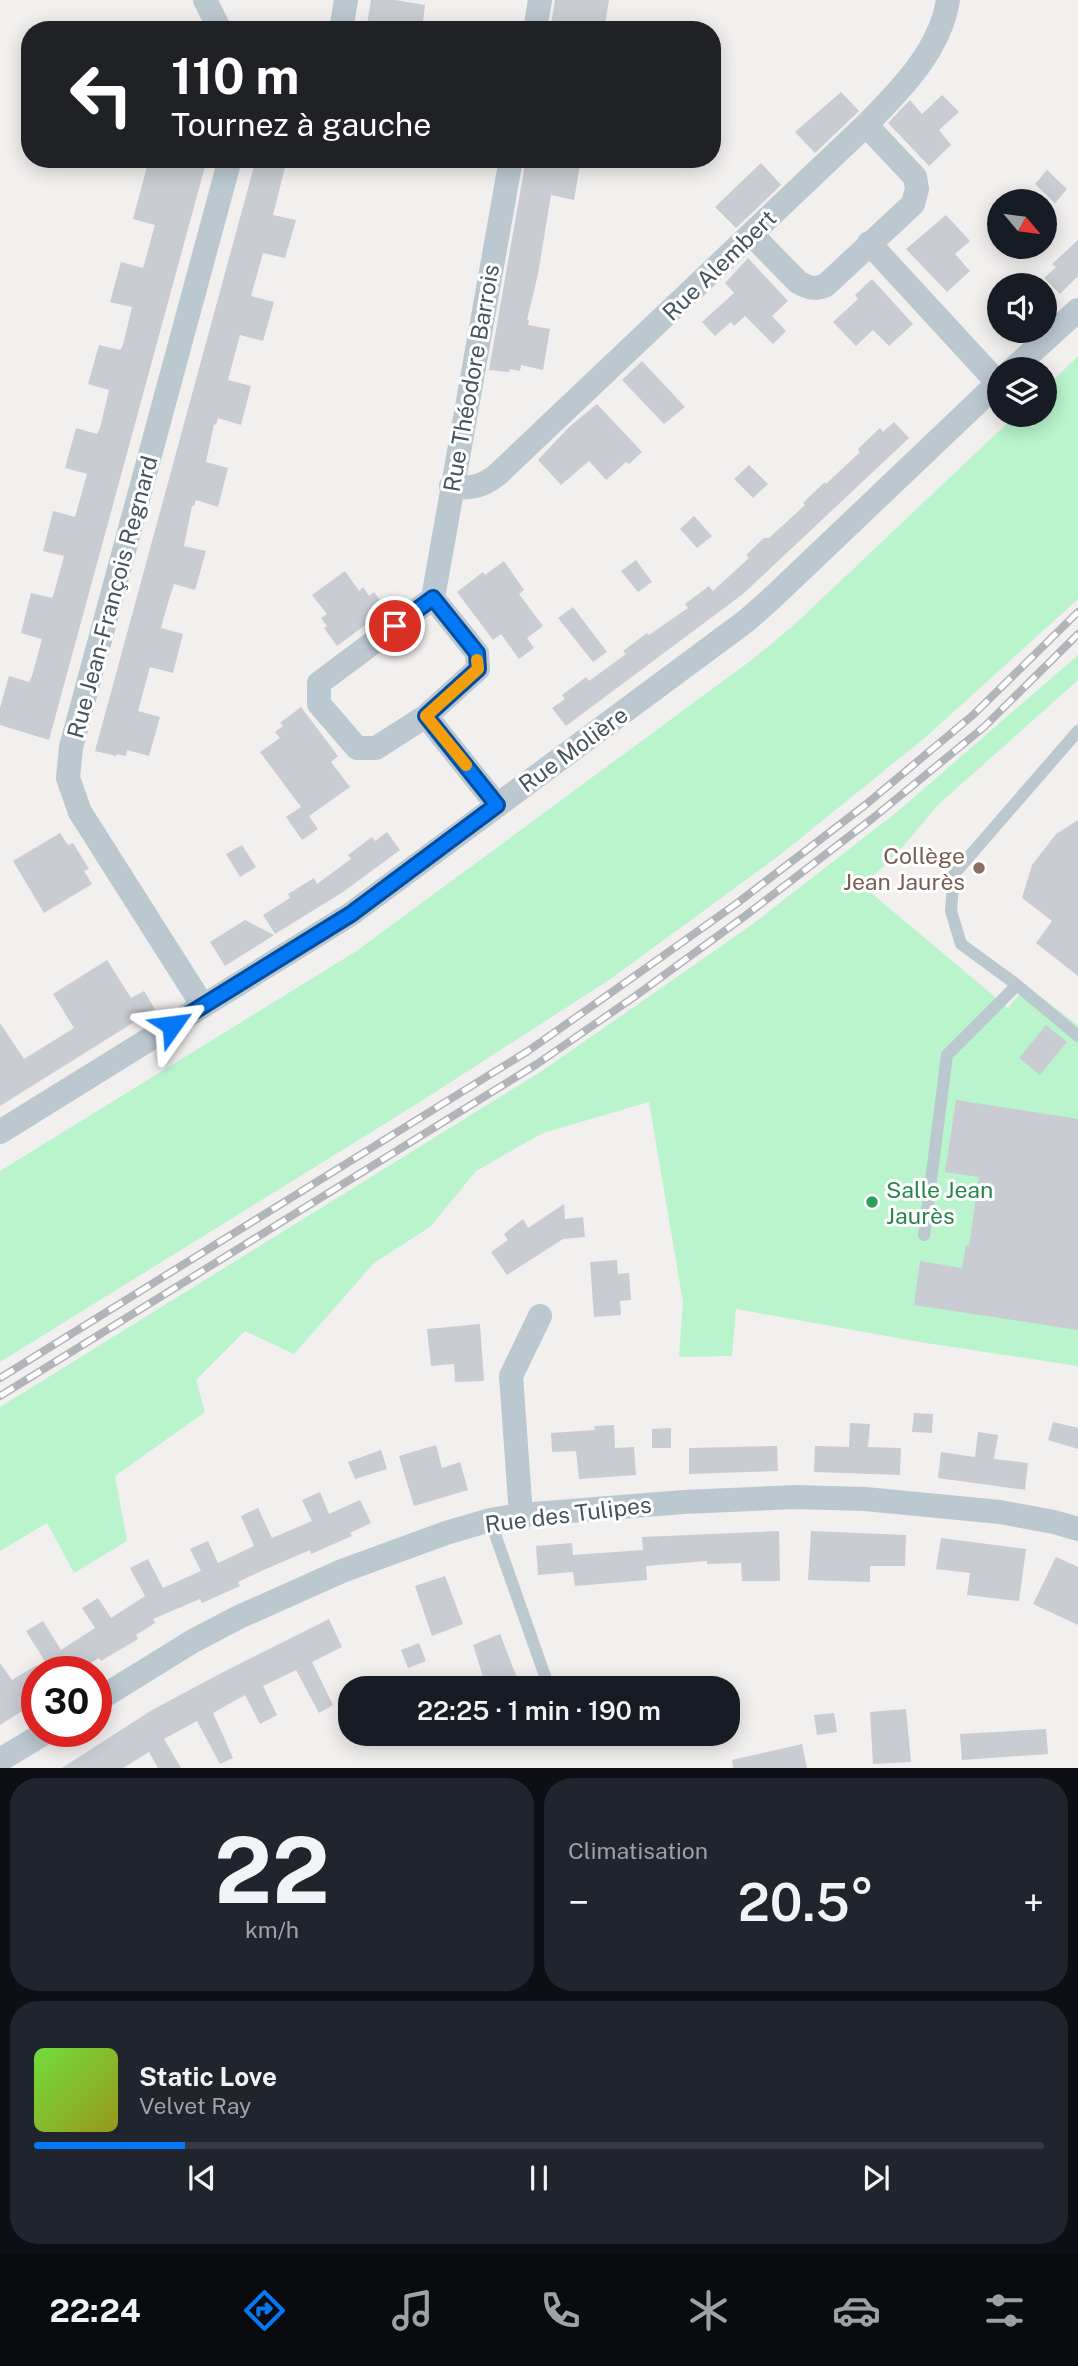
<!DOCTYPE html>
<html lang="fr">
<head>
<meta charset="utf-8">
<style>
  body { margin:0; font-family:"Public Sans",sans-serif; background:#20242c; color:#f1f3f6; height:100vh; display:flex; flex-direction:column; font-size:26px; white-space:nowrap }
  * { box-sizing:border-box; margin:0 }
  p { font-size:23px; color:#9ea1a6 }
  .icon { flex:none; width:38px; height:38px; fill:none; stroke:currentColor; stroke-width:2; stroke-linecap:round; stroke-linejoin:round }
  .map { position:relative; height:1768px; overflow:hidden }
  .sheet { display:flex; flex-direction:column; gap:10px; padding:10px; background:#0d0f14; flex:1 }
  .sheet>* { flex:none }
  .banner { position:absolute; left:21px; top:21px; width:700px; height:147px; border-radius:28px; box-shadow:0 4px 18px #0003; background:#202124; color:#fff; overflow:hidden }
  .needle { width:46px; rotate:119deg }
  .controls { position:absolute; left:987px; top:189px; display:grid; gap:14px }
  .controls a { display:grid; place-items:center; width:70px; height:70px; border-radius:50%; background:#171b24; box-shadow:0 4px 18px #0003; font-size:35px }
  .speed { position:absolute; left:21px; top:1656px; display:flex; gap:14px; font-size:35px; font-weight:700; text-align:center }
  .speed>* { display:grid; place-content:center; width:91px; height:91px; border-radius:50%; background:#171b24; box-shadow:0 4px 18px #0003; line-height:1 }
  .speed .limit { border:10px solid #d22; background:#fff; color:#111 }
  .pin { position:absolute; display:grid; place-items:center; width:60px; height:60px; color:#fff; margin:-30px; border:4px solid #fff; border-radius:50%; box-shadow:0 2px 7px #0007 }
  .me { position:absolute; width:77px; margin:-38px; rotate:59deg; stroke-linejoin:round; filter:drop-shadow(0 0 5px #0008) }
  .turn { display:flex; align-items:center; gap:24px; height:147px; padding:0 35px; font-size:32px }
  .turn .icon { width:91px; height:91px; stroke-width:2.5 }
  .turn b { display:block; font-size:49px; line-height:60px }
  .big { font-size:52px; font-weight:600; line-height:1.1 }
  .sheet .tile { flex:1; display:flex; flex-direction:column; justify-content:center; gap:10px; min-width:0; padding:0 24px; border-radius:28px; background:#20242c }
  .sheet .dial { align-items:center; gap:0 }
  .dial b { font-size:91px; line-height:1 }
  .song { display:flex; align-items:center; gap:21px }
  .cover { width:84px; height:84px; border-radius:10px; background:linear-gradient(135deg,hsl(100 70% 55%),hsl(60 70% 35%)) }
  .played { height:7px; border-radius:4px; background:linear-gradient(90deg,#0578f6 15%,#363941 15%) }
  .keys { display:flex; justify-content:space-around; direction:ltr }
  .heat { display:flex; justify-content:space-between; align-items:center; font-size:38px; direction:ltr }
  .sheet .tiles { flex:1; display:grid; gap:10px; grid-template-columns:1fr 1fr }
  .tile:last-child { grid-column:span 2 }
  .trip { position:absolute; left:338px; top:1676px; width:402px; height:70px; border-radius:28px; background:#171b24; box-shadow:0 4px 18px #0003; font-weight:600; line-height:70px; text-align:center }
  .tab-bar { display:flex; height:112px; justify-content:space-around; align-items:center; background:#090b0e; color:#9ea1a6 }
  .tab-bar .icon { width:49px; height:49px }
  .tab-bar .selected { color:#0578f6 }
  .tab-bar b { font-size:32px; color:#f1f3f6 }
  .map>svg:first-child { display:block }
  .green { fill:#b9f4cd }
  .building { fill:#c9ccd2 }
  .lines { fill:none; stroke-linecap:round; stroke-linejoin:round }
  .service { stroke:#bbc8d0; stroke-width:12 }
  .minor { stroke:#bbc8d0; stroke-width:24 }
  .rail-casing { stroke:#b1b5ba; stroke-width:8 }
  .rail { stroke:#fff; stroke-width:5; stroke-dasharray:16; stroke-linecap:butt }
  .route-casing { stroke:#034ea0; stroke-width:18 }
  .route { stroke:#0578f6; stroke-width:12 }
  .slow { stroke:#f59e0b; stroke-width:12 }
  .education-dot { fill:#8d6e63; stroke:#fff; stroke-width:2.5 }
  .leisure-dot { fill:#2e9e5b; stroke:#fff; stroke-width:2.5 }
  .labels { text-anchor:middle; dominant-baseline:central; stroke-width:6; stroke-linejoin:round; paint-order:stroke }
  .street-label { font-size:23px; fill:#45545f; stroke:#fff }
  .education-label { font-size:23px; fill:#785e54; stroke:#fff; text-anchor:end }
  .leisure-label { font-size:23px; fill:#27864d; stroke:#fff; text-anchor:start }
</style>
</head>
<body>
<div class="map">
<svg width="1078" height="1768" viewBox="0 0 1078 1768">
  <rect width="100%" height="100%" fill="#f2efef"/>
  <path class="green" d="M1078 356V599L927 736 780 855 609 980 423 1100 0 1362V1171L355 952 753 659 794 625 1016 415H1019L1032 427 1043 417 1041 415H1045V388Z
    M1078 655V680L938 805 899 851 863 886 1008 1008 1026 986 1078 1025V1366L926 1343 736 1309 732 1356 679 1357 683 1302 649 1102 543 1133 476 1171 430 1227 374 1263 294 1354 245 1331 196 1380 205 1412 115 1476 127 1541 74 1573 47 1523 0 1551V1407L542 1071 750 926 897 812Z"/>
  <path class="building" d="M371 0H395L425 5 422 30H366Z
    M555 0H609L604 30 582 25 581 30H550Z
    M841 92 859 111 815 153 795 132Z
    M942 95 959 112 939 130 951 145 929 166 888 123 910 100 922 114Z
    M149 159H207L49 740 0 725V708L9 676 29 682 32 676 42 639 21 633 31 593 52 598 54 593 64 556 43 551 53 511 75 517 87 474 65 468 76 428 97 434 100 428 109 390 88 384 99 345 120 350 123 345 132 307 110 302 121 262 143 268 145 261 155 225 133 219Z
    M256 159H287L273 215 296 220 285 258 263 253 251 296 274 302 263 341 240 335 228 380 251 386 241 425 218 418 216 425 214 424 206 462 228 468 218 507 196 500 194 506H192L184 546 206 551 195 590 174 584 167 606 161 628 183 634 173 673 150 667 138 711 160 717 149 756 127 750 126 756 117 754 116 756 95 751Z
    M526 159H581L574 200 551 195 538 274 527 320H529L528 325 550 329 543 370 521 365 520 371 510 369 509 372 489 370Z
    M761 163 781 185 736 228 715 207Z
    M1047 170 1067 189 1055 203 1035 184Z
    M946 215 970 241 955 254 970 271 947 292 906 249Z
    M1078 240V276L1060 294 1044 278 1056 267 1052 264Z
    M748 258 788 301 772 316 786 331 773 344 745 316 734 326 731 322 715 336 702 322 734 293 725 283Z
    M872 279 913 324 889 346 873 330 856 346 833 322 858 299 855 295Z
    M642 361 685 407 664 424 622 380Z
    M597 404 642 452 629 464 626 462 606 480 589 461 561 485 538 460 569 427Z
    M894 422 909 438 775 564 743 594 566 726 552 708 565 699 562 695 586 677 589 681 626 654 623 651 647 633 649 635 688 608 685 604 709 586 713 591 749 558 746 555 764 538H769L805 505 803 503 811 495 825 482 826 484 860 452 858 449 880 428 883 432Z
    M749 465 768 484 753 498 734 479Z
    M694 516 712 536 697 548 680 529Z
    M636 560 652 582 638 592 621 571Z
    M504 561 524 590 519 594 543 626 527 638 534 648 519 659 501 634 493 640 457 592 483 572 485 575Z
    M345 571 359 591 363 587 369 596 374 592 387 609 337 646 324 628 327 626 321 618 327 614 312 595Z
    M573 607 607 652 593 662 558 618Z
    M301 707 338 756 331 762 350 787 309 816 318 829 302 840 286 817 301 807 260 752 280 738 275 732 283 726 280 723Z
    M1078 820V976L1036 943 1052 921 1022 898 1032 865 1056 834Z
    M387 832 400 850 343 892 275 934 263 915 290 898 288 894 314 878 317 884 351 859 348 855 372 837 375 841Z
    M60 833 68 845 73 843 89 869 84 871 92 884 44 913 13 861Z
    M242 845 256 867 240 877 226 854Z
    M245 920 274 935 225 966 210 942Z
    M107 960 131 998 144 991 155 1009 0 1106V1023L24 1059 74 1028 53 994Z
    M1046 1025 1067 1042 1040 1075 1019 1058Z
    M956 1100 1078 1119V1330L914 1305 920 1261 962 1268 966 1245 969 1246 979 1177 945 1172Z
    M564 1204 565 1219 583 1217 585 1237 563 1239 507 1275 491 1252 508 1240 504 1234 523 1219 528 1228Z
    M617 1260 618 1274 629 1273 631 1300 620 1301 621 1315 594 1317 590 1262Z
    M480 1324 484 1381 455 1382 454 1364 431 1366 427 1329Z
    M914 1413 933 1414 932 1433 912 1432Z
    M1053 1422 1078 1428V1449L1048 1440Z
    M850 1423 870 1424 868 1447 901 1448 900 1475 814 1472 815 1446 849 1447Z
    M614 1425 615 1448 634 1447 636 1475 579 1479 576 1451 552 1452 551 1433 595 1430 594 1426Z
    M671 1428V1448H652V1429Z
    M978 1432 998 1435 994 1459 1028 1463 1025 1490 938 1478 941 1452 975 1457Z
    M436 1445 442 1468 460 1462 468 1490 414 1506 399 1456Z
    M777 1446 778 1471 689 1474V1448Z
    M381 1450 387 1469 355 1479 348 1462Z
    M320 1492 329 1514 360 1500 371 1523 350 1533 352 1536 311 1554 310 1550 259 1572 238 1582 240 1586 202 1603 200 1599 153 1619 155 1623 136 1635 138 1639 101 1661 99 1658 77 1671H51L26 1631 43 1621 61 1650 95 1628 82 1608 98 1598 111 1618 145 1596 130 1568 148 1559 163 1588 201 1571 190 1549 208 1541 218 1563 254 1546 241 1516 258 1508 272 1538 312 1521 302 1500Z
    M779 1531 780 1581H742L741 1563 707 1564V1561L646 1566 647 1580 575 1586 573 1572 538 1575 536 1546 572 1543 573 1555 643 1550 642 1537Z
    M811 1531 906 1535 905 1566H870V1582L808 1580Z
    M941 1538 1026 1549 1019 1601 967 1595 970 1573 936 1569Z
    M1056 1557 1078 1567V1625L1033 1604Z
    M445 1576 463 1624 432 1636 415 1586Z
    M329 1619 342 1647 312 1662 333 1705 319 1713 296 1670 263 1686 277 1715 260 1724 245 1695 213 1713 233 1758 220 1764 197 1721 164 1739 181 1768H158L149 1752 123 1768H62L152 1710 229 1669Z
    M500 1634 519 1683 503 1689H487L473 1645Z
    M419 1643 426 1661 408 1668 401 1650Z
    M0 1663 12 1680 37 1665V1702L0 1725Z
    M906 1709 911 1762 873 1764 870 1712Z
    M834 1713 837 1732 817 1735 814 1715Z
    M1046 1729 1048 1754 962 1760 960 1734Z
    M802 1744 807 1768H733L732 1760Z"/>
  <g class="lines">
    <path class="service" d="M1078 731 954 874 951 911 961 944 1017 985 1078 1036
      M924 1235 947 1055 1017 985
      M490 1520 545 1676"/>
    <path class="minor" d="M205 0 220 30
      M341 30 346 0
      M535 30 540 0
      M751 234 798 282C808 288 815 290 826 285L913 204 917 189 915 177 866 125
      M869 243 998 383
      M1013 369 1078 310
      M451 486C470 489 482 487 497 475L866 125C900 90 940 51 948 0
      M433 598 477 653 478 669 426 716 376 748H357L319 704V683Z
      M433 598 511 159
      M426 716 497 805
      M203 1006 80 812 68 778 71 747 230 159
      M0 1132 351 914 746 621 770 600 999 382
      M521 1515 511 1376 540 1316
      M96 1701 193 1641 239 1617 342 1571 446 1533 490 1520 521 1515 684 1502 795 1497 865 1499 1000 1512 1054 1522 1078 1529
      M0 1760 48 1731"/>
    <g class="rail-casing">
      <path id="rail" d="M0 1378 528 1051 629 980 736 904 864 806 973 715 1078 612
        M0 1396 537 1064 634 997 745 916 873 818 984 727 1078 634"/>
    </g>
    <use href="#rail" class="rail"/>
  </g>
  <g class="lines">
    <g class="route-casing">
      <path id="route" d="M172 1025 351 914 497 805 426 716 478 669 477 653 433 598 395 626"/>
    </g>
    <use href="#route" class="route"/>
    <path class="slow" d="M466 765 426 716 478 669 477 660"/>
  </g>
  <circle class="education-dot" cx="979" cy="868" r="7"/>
  <circle class="leisure-dot" cx="872" cy="1202" r="7"/>
  <g class="labels">
    <g class="street-label">
      <text transform="translate(719 265) rotate(-44)">Rue Alembert</text>
      <text transform="translate(471 378) rotate(-80)">Rue Théodore Barrois</text>
      <text transform="translate(112 597) rotate(-75)">Rue Jean-François Regnard</text>
      <text transform="translate(573 749) rotate(-36)">Rue Molière</text>
      <text transform="translate(568 1514) rotate(-7)">Rue des Tulipes</text>
    </g>
    <g class="education-label">
      <text x="965" y="855">Collège<tspan x="965" dy="26">Jean Jaurès</tspan></text>
    </g>
    <g class="leisure-label">
      <text x="886" y="1189">Salle Jean<tspan x="886" dy="26">Jaurès</tspan></text>
    </g>
  </g>
</svg>
<div class="controls">
<a><svg class="needle" viewBox="-14 -14 28 28"><path d="M0-13l5 13h-10z" fill="#e53935"/><path d="M0 13l5-13h-10z" fill="#9ea1a6"/></svg></a>
<a><svg class="icon" aria-label="sound" viewBox="0 0 24 24"><path d="M4 9h4l5-4v14l-5-4H4zM17 9q2 3 0 6"/></svg></a>
<a><svg class="icon" aria-label="layers" viewBox="0 0 24 24"><path d="M12 4l9 5-9 5-9-5zM3 14l9 5 9-5"/></svg></a>
</div>
<div class="speed"><div class="limit">30</div></div>
<div class="pin" style="left:395px;top:626px;background:#d93025"><svg class="icon" aria-label="arrive" viewBox="0 0 24 24"><path d="M6 21V4h12l-3 4 3 4H6"/></svg></div>
<svg class="me" style="left:172px;top:1025px" viewBox="-20 -20 40 40"><path d="M0-17L14 15 0 8-14 15z" fill="#0578f6" stroke="#fff" stroke-width="4"/></svg>
<div class="trip">22:25 · 1 min · 190 m</div>
<div class="banner">
<div class="turn"><svg class="icon" aria-label="left" viewBox="0 0 24 24"><path d="M17 20v-9H6M10 6l-5 5 5 5"/></svg><div><b>110 m</b>Tournez à gauche</div></div>
</div>
</div>
<section class="sheet">
<div class="tiles">
<div class="tile dial"><b>22</b><p>km/h</p></div>
<div class="tile"><p>Climatisation</p>
<div class="heat"><a>−</a><b class="big">20.5°</b><a>+</a></div>
</div>
<div class="tile">
<div class="song"><i class="cover"></i><div><b>Static Love</b><p>Velvet Ray</p></div></div>
<div class="played"></div>
<div class="keys"><svg class="icon" aria-label="previous" viewBox="0 0 24 24"><path d="M18 5L8 12l10 7zM5 5v14"/></svg><svg class="icon" aria-label="pause" viewBox="0 0 24 24"><path d="M8 5v14M16 5v14"/></svg><svg class="icon" aria-label="next" viewBox="0 0 24 24"><path d="M6 5l10 7-10 7zM19 5v14"/></svg></div>
</div>
</div>
</section>
<nav class="tab-bar">
<b>22:24</b>
<svg class="icon selected" aria-label="directions" viewBox="0 0 24 24"><path d="M12 3l9 9-9 9-9-9zM9 14v-3h6M13 9l2 2-2 2"/></svg>
<svg class="icon" aria-label="music" viewBox="0 0 24 24"><path d="M9 18V5l10-2v13"/><circle cx="6" cy="18" r="3"/><circle cx="16" cy="16" r="3"/></svg>
<svg class="icon" aria-label="phone" viewBox="0 0 24 24"><path d="M5 4h4l2 5-3 2q2 4 5 5l2-3 5 2v4C11 20 4 13 5 4z"/></svg>
<svg class="icon" aria-label="climate" viewBox="0 0 24 24"><path d="M12 3v18M4 7l16 10M4 17L20 7"/></svg>
<svg class="icon" aria-label="car" viewBox="0 0 24 24"><path d="M5 17H2v-5l4-1 3-4h7l3 4 3 1v5h-3M9 17h6M6 11h13"/><circle cx="7" cy="17" r="2"/><circle cx="17" cy="17" r="2"/></svg>
<svg class="icon" aria-label="filters" viewBox="0 0 24 24"><path d="M4 7h16M4 17h16"/><circle cx="9" cy="7" r="2"/><circle cx="15" cy="17" r="2"/></svg>
</nav>
</body>
</html>
